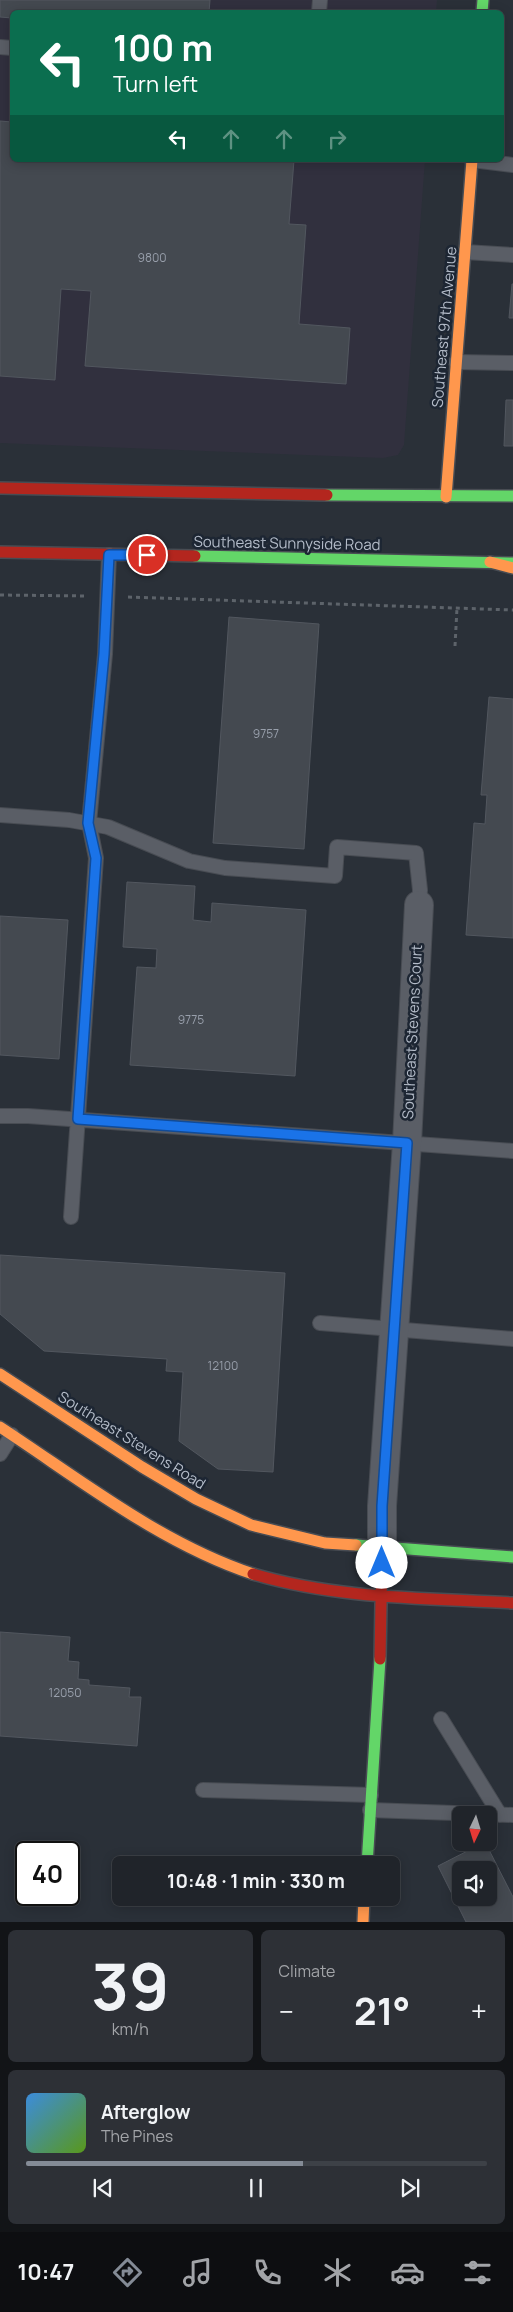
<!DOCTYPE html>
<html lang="en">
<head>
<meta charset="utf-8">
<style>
  body { margin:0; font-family:Manrope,sans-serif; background:#2d3036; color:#f1f3f6; height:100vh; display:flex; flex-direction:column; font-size:19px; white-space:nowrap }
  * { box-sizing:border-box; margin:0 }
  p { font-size:16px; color:#a2a4a8 }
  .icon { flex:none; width:28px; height:28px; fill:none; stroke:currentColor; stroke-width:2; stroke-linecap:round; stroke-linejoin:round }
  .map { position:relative; height:1922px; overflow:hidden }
  .drawer { display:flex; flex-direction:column; gap:8px; padding:8px; background:#121417; flex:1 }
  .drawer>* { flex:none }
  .hud { position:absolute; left:10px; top:10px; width:494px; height:152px; border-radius:8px; box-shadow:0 2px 12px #0003,0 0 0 1px #3d4147; background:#0b6e4f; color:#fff; overflow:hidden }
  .needle { width:32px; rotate:184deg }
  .fabs { position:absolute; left:452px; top:1806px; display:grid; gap:10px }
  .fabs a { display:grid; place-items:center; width:45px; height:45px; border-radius:8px; background:#20242a; box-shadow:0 2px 12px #0003,0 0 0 1px #3d4147; font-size:25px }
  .speed { position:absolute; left:15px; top:1841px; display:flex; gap:10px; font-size:25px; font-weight:700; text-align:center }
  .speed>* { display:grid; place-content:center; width:65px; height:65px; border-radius:50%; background:#20242a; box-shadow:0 2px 12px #0003,0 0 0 1px #3d4147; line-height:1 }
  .speed .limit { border:2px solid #111; border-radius:8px; background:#fff; color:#111 }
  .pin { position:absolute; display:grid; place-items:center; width:42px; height:42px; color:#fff; margin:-21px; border:2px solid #fff; border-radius:50%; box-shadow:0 1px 5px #0007 }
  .me { position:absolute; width:55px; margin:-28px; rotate:0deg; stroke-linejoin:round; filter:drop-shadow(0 0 4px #0008) }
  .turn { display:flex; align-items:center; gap:18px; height:105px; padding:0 20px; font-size:22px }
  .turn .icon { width:65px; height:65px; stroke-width:2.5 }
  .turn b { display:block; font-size:35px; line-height:42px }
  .lanes { display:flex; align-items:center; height:48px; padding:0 20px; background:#0003; justify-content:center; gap:25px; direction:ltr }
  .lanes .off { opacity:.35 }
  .big { font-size:38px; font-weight:700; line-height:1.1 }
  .drawer .widget { flex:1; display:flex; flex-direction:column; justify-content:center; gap:8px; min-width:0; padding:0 18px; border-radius:8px; background:#2d3036 }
  .drawer .dial { align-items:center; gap:0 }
  .dial b { font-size:65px; line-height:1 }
  .song { display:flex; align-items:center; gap:15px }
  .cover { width:60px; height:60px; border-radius:8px; background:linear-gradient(135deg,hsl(210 70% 55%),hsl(90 70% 35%)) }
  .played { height:5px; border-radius:2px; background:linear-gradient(90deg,#848b96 60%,#3d4147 60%) }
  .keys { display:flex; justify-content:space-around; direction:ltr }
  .heat { display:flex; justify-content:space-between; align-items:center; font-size:28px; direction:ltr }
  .drawer .tiles { flex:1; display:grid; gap:8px; grid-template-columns:1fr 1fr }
  .widget:last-child { grid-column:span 2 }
  .trip { position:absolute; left:112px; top:1856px; width:288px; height:50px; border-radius:8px; background:#20242a; box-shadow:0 2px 12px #0003,0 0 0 1px #3d4147; font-weight:700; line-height:50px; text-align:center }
  .tab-bar { display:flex; height:80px; justify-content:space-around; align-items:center; background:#0d0e11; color:#a2a4a8 }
  .tab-bar .icon { width:35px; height:35px }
  .tab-bar .on { color:#848b96 }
  .tab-bar b { font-size:22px; color:#f1f3f6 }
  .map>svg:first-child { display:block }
  .medical { fill:#31303e }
  .building { fill:#444950; stroke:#52575f; fill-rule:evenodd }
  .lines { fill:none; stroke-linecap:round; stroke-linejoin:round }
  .lane-casing { stroke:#484c53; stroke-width:16 }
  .street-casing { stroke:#484c53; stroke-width:30 }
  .fast-casing { stroke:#484c53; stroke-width:14 }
  .slow-casing { stroke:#484c53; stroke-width:14 }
  .jam-casing { stroke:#484c53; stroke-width:14 }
  .path { stroke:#5d636a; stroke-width:3; stroke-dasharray:4 4; stroke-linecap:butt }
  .lane { stroke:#5a5e66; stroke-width:14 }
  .street { stroke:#5a5e66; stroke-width:28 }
  .fast { stroke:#63d668; stroke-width:11 }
  .slow { stroke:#ff974d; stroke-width:11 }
  .jam { stroke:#b3261e; stroke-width:11 }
  .route-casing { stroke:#114b97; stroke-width:12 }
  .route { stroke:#1a73e8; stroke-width:9 }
  .labels { text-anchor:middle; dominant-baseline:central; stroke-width:5; stroke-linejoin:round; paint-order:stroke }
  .number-label { font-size:12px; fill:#989fab }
  .street-label { font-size:15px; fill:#b4bcc9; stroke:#1d2633 }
</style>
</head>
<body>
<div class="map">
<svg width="513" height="1922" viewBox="0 0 513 1922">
  <rect width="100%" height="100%" fill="#2a3038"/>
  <path class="medical" d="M0 0H437L436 12H12V160H425L404 445 398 455 383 458 0 443Z"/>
  <path class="building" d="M0 0H210L209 12H12V18L0 17Z
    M0 121 12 122V160H294L289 224 306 225 299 324 350 328 346 384 85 366 91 291 61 289 55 380 0 376Z
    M512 284H513V318H509Z
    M506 400H513V446H504Z
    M229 617 319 624 304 849 213 843Z
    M489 697 513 699V938L466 935 474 823 485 824 487 795H481Z
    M127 882 195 886 193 920 211 922 212 903 306 910 295 1076 130 1065 137 967 156 968 157 949 123 947Z
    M0 916 68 920 59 1059 0 1055Z
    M0 1255 285 1273 273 1472 218 1469 179 1441 183 1372 166 1371 167 1359 44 1351 0 1314Z
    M0 1632 70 1637 68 1661 79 1662 78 1679 89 1680V1685L130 1688 129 1697H141L137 1746 0 1736Z
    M485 1842 513 1897V1922H466L438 1866ZM461 1870H489V1898H461Z"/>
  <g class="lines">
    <g class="lane-casing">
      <path id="lane" d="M319 12 320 0
        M0 47 12 48
        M472 160 513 165
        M465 252 513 255
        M456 362 513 363
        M0 815 69 820 108 827 189 861 225 868 335 876 337 847 416 853 420 890 419 905
        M0 1116H28L513 1151
        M71 1217 96 858 89 823 105 654 109 555
        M320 1323 513 1339
        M0 1454 12 1435
        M441 1719 500 1815
        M203 1790 371 1795
        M370 1810 513 1815"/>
    </g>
    <g class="street-casing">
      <path id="street" d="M382 1548V1506L407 1143 419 905"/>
    </g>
    <g class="fast-casing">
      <path id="fast" d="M482 12 483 0
        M327 495 513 496
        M195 556 513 563
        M356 1545 513 1557
        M367 1865 380 1659"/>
    </g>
    <g class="slow-casing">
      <path id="slow" d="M446 497 472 160
        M490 562 513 568
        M0 1374 142 1467 196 1499 251 1525 325 1543 356 1545
        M0 1427C81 1480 160 1543 253 1574
        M363 1922 364 1898"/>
    </g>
    <g class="jam-casing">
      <path id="jam" d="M0 488 327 495
        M0 552 195 556
        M253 1574C337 1599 427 1598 513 1603
        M380 1659 382 1548"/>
    </g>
    <path class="path" d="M0 595 87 596
      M128 597 513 610
      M455 646 457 608"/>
    <use href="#lane" class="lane"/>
    <use href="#street" class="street"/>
    <use href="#fast" class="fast"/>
    <use href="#slow" class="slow"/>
    <use href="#jam" class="jam"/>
  </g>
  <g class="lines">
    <g class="route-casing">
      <path id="route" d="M147 555H109L104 654 88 823 96 858 78 1119 407 1143 382 1506V1563"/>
    </g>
    <use href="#route" class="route"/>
  </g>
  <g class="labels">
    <g class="number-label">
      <text x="152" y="257">9800</text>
      <text x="266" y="733">9757</text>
      <text x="191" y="1019">9775</text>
      <text x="223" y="1365">12100</text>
      <text x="65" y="1692">12050</text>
    </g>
    <g class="street-label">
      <text transform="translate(444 327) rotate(-85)">Southeast 97th Avenue</text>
      <text transform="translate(287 543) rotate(1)">Southeast Sunnyside Road</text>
      <text transform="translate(412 1032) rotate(-87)">Southeast Stevens Court</text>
      <text transform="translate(132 1440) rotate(32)">Southeast Stevens Road</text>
    </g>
  </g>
</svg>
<div class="fabs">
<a><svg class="needle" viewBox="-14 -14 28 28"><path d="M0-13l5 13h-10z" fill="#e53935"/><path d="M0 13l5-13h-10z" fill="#a2a4a8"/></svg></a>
<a><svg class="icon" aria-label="sound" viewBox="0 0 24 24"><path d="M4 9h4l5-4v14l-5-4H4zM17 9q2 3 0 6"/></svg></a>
</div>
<div class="speed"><div class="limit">40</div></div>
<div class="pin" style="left:147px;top:555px;background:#d93025"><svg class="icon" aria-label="arrive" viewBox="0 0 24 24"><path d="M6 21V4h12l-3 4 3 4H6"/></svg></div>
<svg class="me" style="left:382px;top:1563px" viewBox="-20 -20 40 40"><circle r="19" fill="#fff"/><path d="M0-13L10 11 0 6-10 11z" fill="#1a73e8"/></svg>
<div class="trip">10:48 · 1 min · 330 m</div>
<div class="hud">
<div class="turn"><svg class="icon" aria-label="left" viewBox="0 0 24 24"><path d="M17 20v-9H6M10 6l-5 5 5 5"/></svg><div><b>100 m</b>Turn left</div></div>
<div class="lanes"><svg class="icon" aria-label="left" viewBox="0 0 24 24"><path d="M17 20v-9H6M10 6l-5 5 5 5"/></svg><svg class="icon off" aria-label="ahead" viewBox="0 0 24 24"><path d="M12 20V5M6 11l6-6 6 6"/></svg><svg class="icon off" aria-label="ahead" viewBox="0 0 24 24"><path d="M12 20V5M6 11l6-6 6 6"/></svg><svg class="icon off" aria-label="right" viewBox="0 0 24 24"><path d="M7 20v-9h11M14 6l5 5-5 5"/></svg></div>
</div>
</div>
<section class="drawer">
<div class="tiles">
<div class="widget dial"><b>39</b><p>km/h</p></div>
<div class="widget"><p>Climate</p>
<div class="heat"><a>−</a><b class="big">21°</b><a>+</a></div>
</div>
<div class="widget">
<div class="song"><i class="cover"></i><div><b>Afterglow</b><p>The Pines</p></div></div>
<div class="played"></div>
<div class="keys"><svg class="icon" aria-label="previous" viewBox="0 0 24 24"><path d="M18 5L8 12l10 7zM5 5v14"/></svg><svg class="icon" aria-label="pause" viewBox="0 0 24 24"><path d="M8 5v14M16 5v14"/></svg><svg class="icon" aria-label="next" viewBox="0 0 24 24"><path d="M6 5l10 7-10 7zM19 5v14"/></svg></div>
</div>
</div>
</section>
<nav class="tab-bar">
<b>10:47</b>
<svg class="icon on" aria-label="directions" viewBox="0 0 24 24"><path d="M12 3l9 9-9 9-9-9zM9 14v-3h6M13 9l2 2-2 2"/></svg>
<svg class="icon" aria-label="music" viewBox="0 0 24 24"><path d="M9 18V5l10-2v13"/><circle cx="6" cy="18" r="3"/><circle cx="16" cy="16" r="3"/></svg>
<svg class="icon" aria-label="phone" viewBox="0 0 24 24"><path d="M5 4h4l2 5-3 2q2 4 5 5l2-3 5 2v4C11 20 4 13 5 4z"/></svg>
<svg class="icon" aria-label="climate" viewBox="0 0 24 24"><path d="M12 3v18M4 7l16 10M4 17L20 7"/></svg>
<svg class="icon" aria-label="car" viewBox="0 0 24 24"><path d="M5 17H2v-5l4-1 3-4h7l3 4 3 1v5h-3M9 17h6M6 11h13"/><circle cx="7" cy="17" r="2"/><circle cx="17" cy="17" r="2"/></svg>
<svg class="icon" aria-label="filters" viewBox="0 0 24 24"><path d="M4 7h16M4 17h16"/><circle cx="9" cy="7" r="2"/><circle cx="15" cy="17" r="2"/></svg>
</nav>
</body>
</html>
